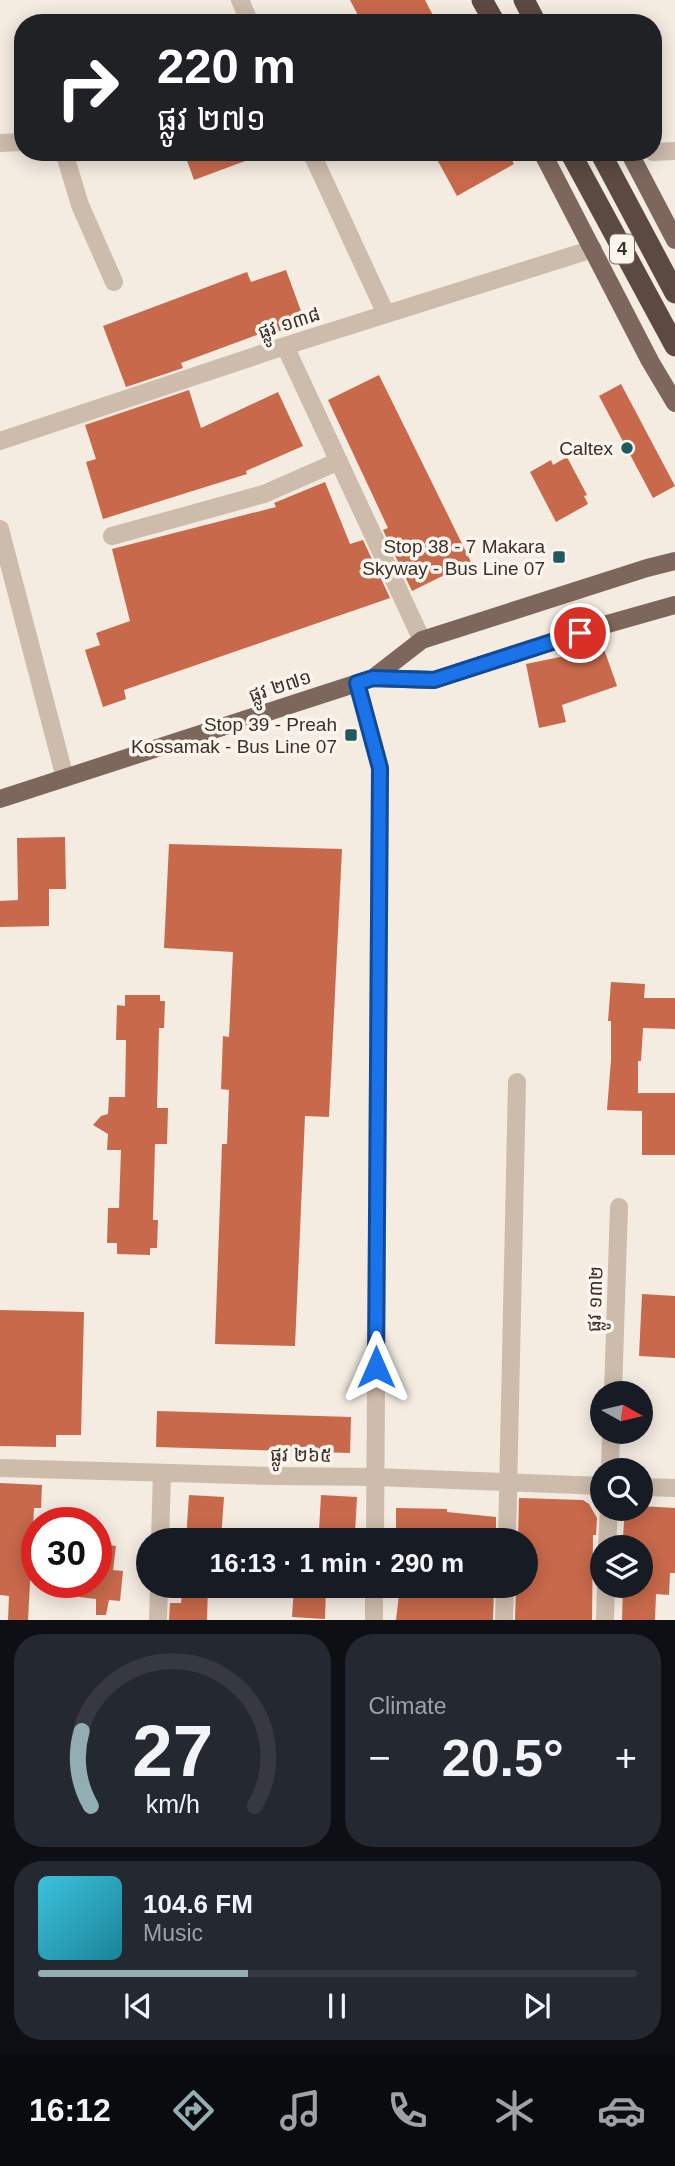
<!DOCTYPE html>
<html lang="en">
<head>
<meta charset="utf-8">
<style>
  body { margin:0; font-family:Helvetica,"Noto Sans Khmer",sans-serif; background:#242831; color:#f1f3f6; height:100vh; display:flex; flex-direction:column; font-size:26px; white-space:nowrap }
  * { box-sizing:border-box; margin:0 }
  p { font-size:23px; color:#9ea1a6 }
  .icon { flex:none; width:38px; height:38px; fill:none; stroke:currentColor; stroke-width:2; stroke-linecap:round; stroke-linejoin:round }
  .map { position:relative; height:1620px; overflow:hidden }
  .panel { display:flex; flex-direction:column; gap:14px; padding:14px; background:#0d0f14; flex:1 }
  .panel>* { flex:none }
  .guide { position:absolute; left:14px; top:14px; width:648px; height:147px; border-radius:28px; box-shadow:0 4px 18px #0003; background:#202124; color:#fff; overflow:hidden }
  .needle { width:46px; rotate:98deg }
  .controls { position:absolute; left:590px; top:1381px; display:grid; gap:14px }
  .controls a { display:grid; place-items:center; width:63px; height:63px; border-radius:50%; background:#171b24; box-shadow:0 4px 18px #0003; font-size:35px }
  .speed { position:absolute; left:21px; top:1507px; display:flex; gap:14px; font-size:35px; font-weight:700; text-align:center }
  .speed>* { display:grid; place-content:center; width:91px; height:91px; border-radius:50%; background:#171b24; box-shadow:0 4px 18px #0003; line-height:1 }
  .speed .limit { border:10px solid #d22; background:#fff; color:#111 }
  .pin { position:absolute; display:grid; place-items:center; width:60px; height:60px; color:#fff; margin:-30px; border:4px solid #fff; border-radius:50%; box-shadow:0 2px 7px #0007 }
  .me { position:absolute; width:77px; margin:-38px; rotate:0deg; stroke-linejoin:round; filter:drop-shadow(0 0 5px #0008) }
  .turn { display:flex; align-items:center; gap:24px; height:147px; padding:0 28px; font-size:32px }
  .turn .icon { width:91px; height:91px; stroke-width:2.5 }
  .turn b { display:block; font-size:49px; line-height:60px }
  .big { font-size:52px; font-weight:700; line-height:1.1 }
  .panel .widget { flex:1; display:flex; flex-direction:column; justify-content:center; gap:10px; min-width:0; padding:0 24px; border-radius:28px; background:#242831 }
  .panel .dial { align-items:center; gap:0 }
  .dial svg { height:182px; overflow:visible; fill:none; stroke:#363941; stroke-width:7; stroke-linecap:round; text-anchor:middle }
  .dial text { fill:#f1f3f6; stroke:none }
  .song { display:flex; align-items:center; gap:21px }
  .cover { width:84px; height:84px; border-radius:10px; background:linear-gradient(135deg,hsl(190 70% 55%),hsl(190 70% 35%)) }
  .played { height:7px; border-radius:4px; background:linear-gradient(90deg,#92aeb2 35%,#363941 35%) }
  .keys { display:flex; justify-content:space-around; direction:ltr }
  .heat { display:flex; justify-content:space-between; align-items:center; font-size:38px; direction:ltr }
  .panel .tiles { flex:1; display:grid; gap:14px; grid-template-columns:1fr 1fr }
  .widget:last-child { grid-column:span 2 }
  .trip { position:absolute; left:136px; top:1528px; width:402px; height:70px; border-radius:35px; background:#171b24; box-shadow:0 4px 18px #0003; font-weight:700; line-height:70px; text-align:center }
  .dock { display:flex; height:112px; justify-content:space-around; align-items:center; background:#090b0e; color:#9ea1a6 }
  .dock .icon { width:49px; height:49px }
  .dock .current { color:#92aeb2 }
  .dock b { font-size:32px; color:#f1f3f6 }
  .map>svg:first-child { display:block }
  .building { fill:#c8694b }
  .lines { fill:none; stroke-linecap:round; stroke-linejoin:round }
  .minor { stroke:#cdbbac; stroke-width:18 }
  .major { stroke:#7d675c; stroke-width:18 }
  .highway { stroke:#5c4a42; stroke-width:21 }
  .route-casing { stroke:#114b97; stroke-width:18 }
  .route { stroke:#1a73e8; stroke-width:12 }
  .poi-dot { fill:#1f5a5e; stroke:#fbf5ee; stroke-width:2.5 }
  .labels { text-anchor:middle; dominant-baseline:central; stroke-width:7; stroke-linejoin:round; paint-order:stroke }
  .shield { fill:#fbf5ee; stroke:#756b66; stroke-width:2 }
  .shield-label { font-size:18px; font-weight:bold; fill:#3b302b }
  .street-label { font-size:19px; fill:#3b302b; stroke:#fbf5ee }
  .poi-label { font-size:19px; fill:#3b302b; stroke:#fbf5ee; text-anchor:end }
</style>
</head>
<body>
<div class="map">
<svg width="675" height="1620" viewBox="0 0 675 1620">
  <rect width="100%" height="100%" fill="#f4ebe1"/>
  <path class="building" d="M350 0H425L437 23H362Z
    M184 152H264V154L194 180Z
    M433 152H508L514 164 457 196Z
    M286 270 305 322 277 332 276 328 181 363 183 368 126 387 103 326 247 272 251 282Z
    M379 375 471 562 412 591 383 530 388 528 328 400Z
    M621 384 675 486 653 498 599 396Z
    M189 390 201 428 278 392 303 446 246 471 247 474 103 519 86 462 96 459 85 425Z
    M567 457 587 495 584 496 588 504 556 522 530 472 551 460 553 465Z
    M325 482 350 544 363 540 390 598 124 690 126 699 103 707 85 650 100 645 96 633 130 621 112 549 276 507 274 503Z
    M600 638 617 686 562 705 566 722 539 728 526 664 565 656 563 650Z
    M65 837 66 889H49V926L0 927V901L18 900 17 838Z
    M169 844 342 849 329 1117 305 1116 295 1346 215 1344 222 1144H227L229 1090 221 1089 223 1036 229 1037 233 952 164 948Z
    M611 982 645 984 644 998H675V1029L643 1028 641 1061H638V1093H675V1155H642V1111L607 1110 611 1060V1021H608Z
    M125 995H160V1001H165L164 1028H159L157 1108H168L167 1144H155L153 1220H158L157 1248H150V1255L117 1254V1243H107L108 1208H119L121 1150H107L108 1134 93 1125 101 1116 108 1114 109 1097H125L126 1040H116L117 1005 125 1006Z
    M642 1294 675 1296V1358L639 1356Z
    M0 1310 84 1312 81 1435H56V1447L0 1446Z
    M157 1411 351 1417 350 1453 156 1447Z
    M0 1483 42 1485 41 1508H34L28 1620H8L9 1596 0 1595Z
    M189 1495 224 1497 221 1540H186Z
    M321 1495 357 1497 355 1533 319 1531Z
    M519 1498 583 1500 589 1504 597 1518 596 1535H593L592 1620H515L516 1586H527V1540H518Z
    M640 1506 675 1508V1573H670L669 1595 656 1594 655 1620H622L623 1586H640V1543H632V1537H623L625 1508H640Z
    M396 1508 447 1509V1512L496 1517V1540H396Z
    M96 1543 116 1546 113 1570 123 1571 120 1601 109 1600 106 1615H96V1599L79 1597 81 1582H96Z
    M183 1586H208L207 1620H169L170 1603H181Z
    M294 1586 326 1588 325 1619 292 1617Z
    M400 1586H494L493 1620H396Z"/>
  <g class="lines">
    <path class="minor" d="M240 0 250 23
      M0 143 23 142
      M64 152 80 205 114 282
      M311 152 386 314
      M653 152 675 151
      M285 346 422 640
      M0 441 285 346 593 249
      M0 529 65 778
      M112 536 264 494 339 461
      M357 683 380 768 375 1540
      M613 1393 619 1207
      M0 1468 274 1476 376 1477 602 1486
      M610 1470 611 1432
      M640 1487 675 1488
      M160 1540 162 1473
      M507 1540 517 1082
      M607 1547 609 1508
      M158 1620 159 1586
      M374 1620V1586
      M504 1620 505 1586
      M605 1620 606 1586"/>
    <path class="major" d="M542 152 650 361 675 403
      M629 152 675 240
      M373 678 422 640 647 568 675 561
      M0 799 373 678 434 680 604 625 675 605"/>
    <path class="highway" d="M482 0 495 23
      M524 0 536 23
      M570 152 675 346
      M600 152 675 293"/>
  </g>
  <g class="lines">
    <g class="route-casing">
      <path id="route" d="M376 1367 380 768 357 683 373 678 434 680 580 633"/>
    </g>
    <use href="#route" class="route"/>
  </g>
  <g class="poi-dot">
    <circle cx="627" cy="448" r="7"/>
    <rect x="552" y="550" width="14" height="14" rx="3.5"/>
    <rect x="344" y="728" width="14" height="14" rx="3.5"/>
  </g>
  <g class="labels">
    <rect class="shield" x="610" y="234.5" width="24" height="29" rx="5"/>
    <g class="shield-label">
      <text x="622" y="249">4</text>
    </g>
    <g class="street-label">
      <text transform="translate(289 323) rotate(-18)">ផ្លូវ ១៣៨</text>
      <text transform="translate(280 686) rotate(-18)">ផ្លូវ ២៧១</text>
      <text transform="translate(595 1299) rotate(-88)">ផ្លូវ ១៣២</text>
      <text transform="translate(301 1455) rotate(1)">ផ្លូវ ២៦៥</text>
    </g>
    <g class="poi-label">
      <text x="613" y="448">Caltex</text>
      <text x="545" y="546">Stop 38 - 7 Makara<tspan x="545" dy="22">Skyway - Bus Line 07</tspan></text>
      <text x="337" y="724">Stop 39 - Preah<tspan x="337" dy="22">Kossamak - Bus Line 07</tspan></text>
    </g>
  </g>
</svg>
<div class="controls">
<a><svg class="needle" viewBox="-14 -14 28 28"><path d="M0-13l5 13h-10z" fill="#e53935"/><path d="M0 13l5-13h-10z" fill="#9ea1a6"/></svg></a>
<a><svg class="icon" aria-label="search" viewBox="0 0 24 24"><circle cx="10" cy="10" r="6"/><path d="M15 15l6 6"/></svg></a>
<a><svg class="icon" aria-label="layers" viewBox="0 0 24 24"><path d="M12 4l9 5-9 5-9-5zM3 14l9 5 9-5"/></svg></a>
</div>
<div class="speed"><div class="limit">30</div></div>
<div class="pin" style="left:580px;top:633px;background:#d93025"><svg class="icon" aria-label="arrive" viewBox="0 0 24 24"><path d="M6 21V4h12l-3 4 3 4H6"/></svg></div>
<svg class="me" style="left:376px;top:1367px" viewBox="-20 -20 40 40"><path d="M0-17L14 15 0 8-14 15z" fill="#1a73e8" stroke="#fff" stroke-width="4"/></svg>
<div class="trip">16:13 · 1 min · 290 m</div>
<div class="guide">
<div class="turn"><svg class="icon" aria-label="right" viewBox="0 0 24 24"><path d="M7 20v-9h11M14 6l5 5-5 5"/></svg><div><b>220 m</b>ផ្លូវ ២៧១</div></div>
</div>
</div>
<section class="panel">
<div class="tiles">
<div class="widget dial"><svg viewBox="0 0 100 80">
<path d="M14 69A42 42 0 1 1 86 69"/>
<path d="M14 69A42 42 0 0 1 10 36" stroke="#92aeb2"/>
<text x="50" y="56" font-size="32" font-weight="700">27</text>
<text x="50" y="72" font-size="11">km/h</text>
</svg></div>
<div class="widget"><p>Climate</p>
<div class="heat"><a>−</a><b class="big">20.5°</b><a>+</a></div>
</div>
<div class="widget">
<div class="song"><i class="cover"></i><div><b>104.6 FM</b><p>Music</p></div></div>
<div class="played"></div>
<div class="keys"><svg class="icon" aria-label="previous" viewBox="0 0 24 24"><path d="M18 5L8 12l10 7zM5 5v14"/></svg><svg class="icon" aria-label="pause" viewBox="0 0 24 24"><path d="M8 5v14M16 5v14"/></svg><svg class="icon" aria-label="next" viewBox="0 0 24 24"><path d="M6 5l10 7-10 7zM19 5v14"/></svg></div>
</div>
</div>
</section>
<nav class="dock">
<b>16:12</b>
<svg class="icon current" aria-label="directions" viewBox="0 0 24 24"><path d="M12 3l9 9-9 9-9-9zM9 14v-3h6M13 9l2 2-2 2"/></svg>
<svg class="icon" aria-label="music" viewBox="0 0 24 24"><path d="M9 18V5l10-2v13"/><circle cx="6" cy="18" r="3"/><circle cx="16" cy="16" r="3"/></svg>
<svg class="icon" aria-label="phone" viewBox="0 0 24 24"><path d="M5 4h4l2 5-3 2q2 4 5 5l2-3 5 2v4C11 20 4 13 5 4z"/></svg>
<svg class="icon" aria-label="climate" viewBox="0 0 24 24"><path d="M12 3v18M4 7l16 10M4 17L20 7"/></svg>
<svg class="icon" aria-label="car" viewBox="0 0 24 24"><path d="M5 17H2v-5l4-1 3-4h7l3 4 3 1v5h-3M9 17h6M6 11h13"/><circle cx="7" cy="17" r="2"/><circle cx="17" cy="17" r="2"/></svg>
</nav>
</body>
</html>
